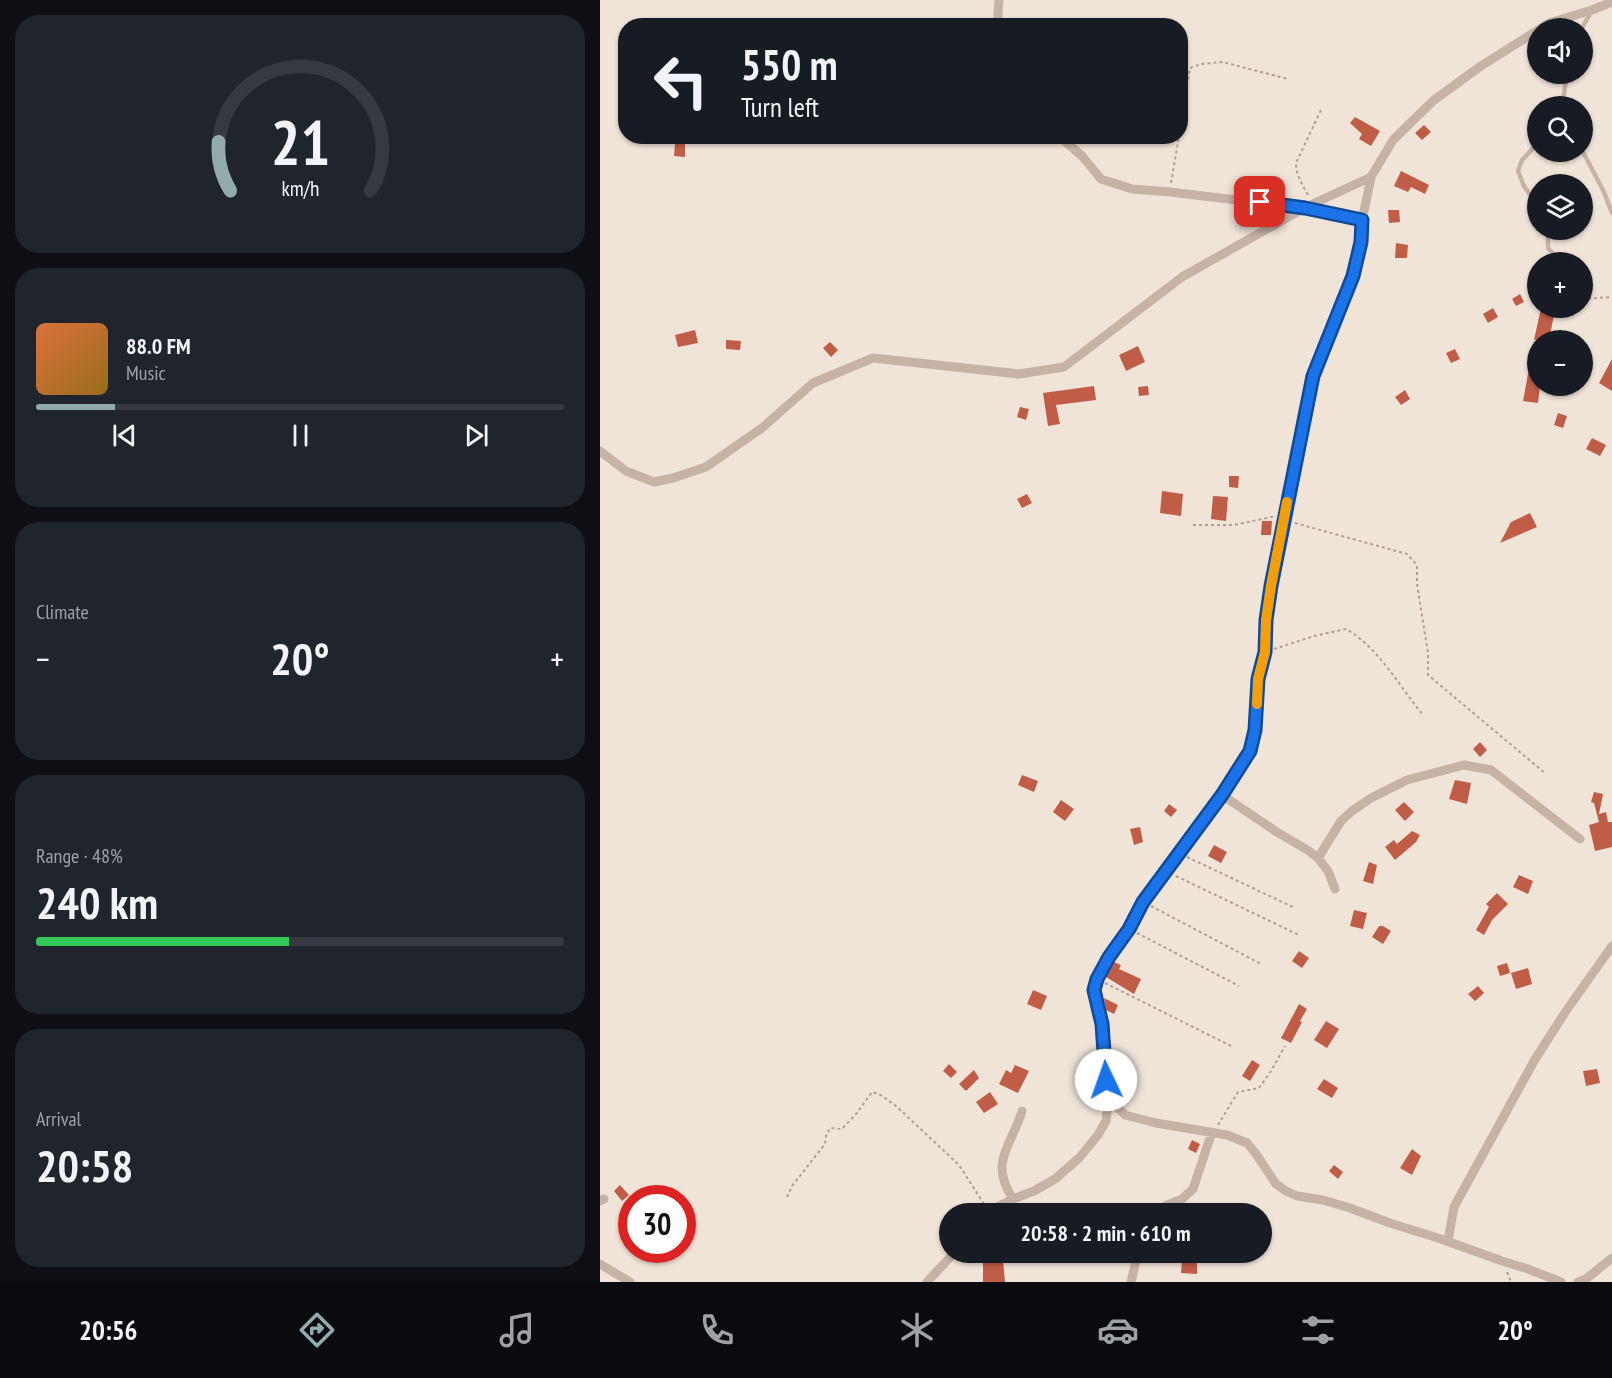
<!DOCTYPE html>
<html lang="en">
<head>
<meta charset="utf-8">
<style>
  body { margin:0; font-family:"PT Sans Narrow",sans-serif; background:#20242c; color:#f1f3f6; height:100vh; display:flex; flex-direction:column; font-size:22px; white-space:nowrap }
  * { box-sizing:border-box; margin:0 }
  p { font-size:20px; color:#9ea1a6 }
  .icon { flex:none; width:33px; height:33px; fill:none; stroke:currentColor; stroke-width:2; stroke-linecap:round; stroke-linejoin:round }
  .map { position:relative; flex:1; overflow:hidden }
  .side { display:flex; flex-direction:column; gap:15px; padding:15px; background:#0d0f14; width:600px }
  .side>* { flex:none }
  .hud { position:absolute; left:18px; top:18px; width:570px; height:126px; border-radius:24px; box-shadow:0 2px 4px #0004; background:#171b24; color:#f1f3f6; overflow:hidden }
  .buttons { position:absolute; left:927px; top:18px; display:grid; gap:12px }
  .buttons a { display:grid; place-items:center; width:66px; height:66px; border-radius:50%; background:#171b24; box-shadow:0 2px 4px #0004; font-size:30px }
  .speed { position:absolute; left:18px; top:1185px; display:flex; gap:12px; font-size:30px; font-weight:700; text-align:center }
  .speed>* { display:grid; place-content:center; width:78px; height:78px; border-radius:50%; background:#171b24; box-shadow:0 2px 4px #0004; line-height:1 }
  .speed .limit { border:9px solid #d22; background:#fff; color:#111 }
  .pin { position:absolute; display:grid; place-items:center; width:51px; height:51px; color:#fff; margin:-26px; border-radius:12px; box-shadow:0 3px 9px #0006 }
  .me { position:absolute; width:66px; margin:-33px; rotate:357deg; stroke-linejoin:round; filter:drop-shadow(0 0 4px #0008) }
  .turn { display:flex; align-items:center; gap:21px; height:126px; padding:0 24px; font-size:27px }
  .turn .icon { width:78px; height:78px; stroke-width:2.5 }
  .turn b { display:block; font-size:42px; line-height:51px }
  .big { font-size:45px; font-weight:800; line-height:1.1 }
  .side .card { flex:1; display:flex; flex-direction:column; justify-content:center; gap:9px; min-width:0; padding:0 21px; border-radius:24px; background:#20242c }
  .side .dial { align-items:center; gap:0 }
  .dial svg { height:156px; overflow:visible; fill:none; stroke:#363941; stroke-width:7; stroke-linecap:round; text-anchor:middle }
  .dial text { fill:#f1f3f6; stroke:none }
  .song { display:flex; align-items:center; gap:18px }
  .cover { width:72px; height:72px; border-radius:9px; background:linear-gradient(135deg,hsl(20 70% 55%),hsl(40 70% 35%)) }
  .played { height:6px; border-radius:3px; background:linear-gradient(90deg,#92abac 15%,#363941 15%) }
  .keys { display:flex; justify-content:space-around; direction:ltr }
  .heat { display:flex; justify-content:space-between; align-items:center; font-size:33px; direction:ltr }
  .charge { height:9px; border-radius:4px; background:linear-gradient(90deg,#34c759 48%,#363941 0) }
  .trip { position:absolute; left:339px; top:1203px; width:333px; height:60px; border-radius:30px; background:#171b24; box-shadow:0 2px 4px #0004; font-weight:800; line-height:60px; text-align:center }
  .menu { display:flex; height:96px; justify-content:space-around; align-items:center; background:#090b0e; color:#9ea1a6 }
  .menu .icon { width:42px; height:42px }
  .menu .active { color:#92abac }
  .menu b { font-size:27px; color:#f1f3f6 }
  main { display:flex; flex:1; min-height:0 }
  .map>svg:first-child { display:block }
  .building { fill:#c05d47 }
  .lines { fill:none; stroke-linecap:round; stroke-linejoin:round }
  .path { stroke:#b39d90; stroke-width:2; stroke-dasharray:3 3; stroke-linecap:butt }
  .service { stroke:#c7b3a6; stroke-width:4.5 }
  .minor { stroke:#c7b3a6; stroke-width:9 }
  .route-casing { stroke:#114b97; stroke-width:15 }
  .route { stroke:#1a73e8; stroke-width:10 }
  .slow { stroke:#f59e0b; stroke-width:10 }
</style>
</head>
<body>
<main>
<section class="side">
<div class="card dial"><svg viewBox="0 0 100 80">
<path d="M14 69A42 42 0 1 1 86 69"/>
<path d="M14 69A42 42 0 0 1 8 44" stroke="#92abac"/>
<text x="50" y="56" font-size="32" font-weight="700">21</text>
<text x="50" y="72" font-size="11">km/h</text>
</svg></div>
<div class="card">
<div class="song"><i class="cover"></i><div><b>88.0 FM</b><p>Music</p></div></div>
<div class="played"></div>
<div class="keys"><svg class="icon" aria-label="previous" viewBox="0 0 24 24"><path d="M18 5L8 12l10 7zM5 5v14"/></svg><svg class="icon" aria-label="pause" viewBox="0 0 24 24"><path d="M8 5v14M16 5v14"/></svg><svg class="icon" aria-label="next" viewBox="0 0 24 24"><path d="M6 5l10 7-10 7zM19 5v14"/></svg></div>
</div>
<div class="card"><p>Climate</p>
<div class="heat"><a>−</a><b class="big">20°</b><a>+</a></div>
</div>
<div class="card"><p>Range · 48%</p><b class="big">240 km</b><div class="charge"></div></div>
<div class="card"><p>Arrival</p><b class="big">20:58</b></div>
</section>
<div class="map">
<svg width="1012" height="1282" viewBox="0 0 1012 1282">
  <rect width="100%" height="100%" fill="#f0e4d9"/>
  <path class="building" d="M755 117 780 131 771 146 759 139 762 134 750 123Z
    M824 125 831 132 822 140 815 133Z
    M75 143 85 144V157L74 156Z
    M801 171 829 185 825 194 811 187 808 192 794 186Z
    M788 210H799L800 222 789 223Z
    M796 243 808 245 807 258H795Z
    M920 294 924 302 916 306 912 299Z
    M893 308 898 317 888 323 883 314Z
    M941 308H971L969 317 954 315 949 340H934Z
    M95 330 98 343 78 347 75 335Z
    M126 340 141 341 140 350 126 349Z
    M934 341 938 342V386H940L938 403 923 401Z
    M230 342 238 350 231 357 223 348Z
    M538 346 545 362 526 371 519 355Z
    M855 349 860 359 851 363 846 353Z
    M1012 359V391L999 383Z
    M494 386 496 400 456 405 460 424 448 426 443 393Z
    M548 386 549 395 539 396 538 387Z
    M805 390 810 399 801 405 795 397Z
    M420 407 429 409 426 420 417 417Z
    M958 413 967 416 963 428 954 425Z
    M992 438 1006 445 1000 456 986 449Z
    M629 476H639L638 488 629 487Z
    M562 491 583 494 581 516 560 513Z
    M427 494 432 503 422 508 417 499Z
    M613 496 628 497 626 521 611 519Z
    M930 513 937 527 900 543 911 522Z
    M662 521H672L671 535H661Z
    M880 742 887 750 880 757 873 749Z
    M422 775 438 781 434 792 418 785Z
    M855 780 871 783 867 804 849 799Z
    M994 792 1003 794 999 814 1006 812 1008 822H1012V847L995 851 989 825 999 822 994 803 991 802Z
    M461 800 474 809 465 821 453 812Z
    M804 802 814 812 805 821 795 810Z
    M569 804 577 810 571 817 564 811Z
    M540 827 543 842 534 845 530 829Z
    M812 831 820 835 816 842 795 860 785 847 794 840 797 844Z
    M614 845 627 852 621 863 608 856Z
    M769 862 777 865 773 884 763 881Z
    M919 875 933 881 928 894 913 887Z
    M897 893 908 904 892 920 884 935 876 930 889 907 886 904Z
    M754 910 767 913 763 929 750 926Z
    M779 926H783L791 931 783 944 772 937Z
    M699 951 709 958 702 968 692 961Z
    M514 962 521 965 519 969 541 979 534 994 506 977Z
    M907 963 910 973 900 976 897 966Z
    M928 968 932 984 916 989 911 973Z
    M878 986 884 993 875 1001 868 994Z
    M433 990 447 996 441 1010 427 1004Z
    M504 998 518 1005 514 1014 506 1010Z
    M699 1004 707 1009 700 1021 702 1022 691 1043 681 1038Z
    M726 1021 739 1029 727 1048 714 1040Z
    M652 1060 660 1065 650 1081 642 1076Z
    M349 1064 357 1072 351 1078 343 1071Z
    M415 1065 429 1071 418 1093 399 1084 406 1070 411 1073Z
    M997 1069 1000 1083 986 1086 983 1071Z
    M374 1070 379 1078 366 1091 359 1084Z
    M724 1079 738 1088 732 1098 717 1089Z
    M390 1092 398 1104 384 1113 376 1102Z
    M592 1140 600 1144 596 1153 588 1149Z
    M812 1149 821 1156 812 1175 800 1168Z
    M734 1165 743 1172 738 1179 729 1171Z
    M20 1185 29 1195 22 1201 14 1191Z
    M582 1258 597 1259V1274L581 1273Z
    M403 1260 405 1282H383V1261Z"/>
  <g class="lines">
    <path class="path" d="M580 127 590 68 601 64 623 62 688 79
      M571 183 579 136
      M708 195C702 184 696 175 696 163L721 110
      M982 299 1012 297
      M695 523 807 554 817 565V584L828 653V675L946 774
      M593 525H634L676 516
      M674 649 714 636 746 629C779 648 799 686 823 715
      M587 857 695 908
      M576 876 699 935
      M551 906 661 964
      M537 933 639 986
      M505 983 631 1046
      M618 1125 638 1092 659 1088 671 1071 685 1046
      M187 1197 192 1186 225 1144 226 1136 230 1128 242 1129 257 1113 272 1092 279 1094 296 1106 359 1165 384 1204
      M413 1210 469 1207H499L533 1214
      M907 1272 911 1282"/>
    <path class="service" d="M982 28 992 10
      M962 106 967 74
      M938 143 922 160 918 171 924 186 938 206
      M982 150 1004 192 1012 213
      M947 230 948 235V248L960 262"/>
    <path class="minor" d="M397 26 399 0
      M941 28 949 23 992 10 1012 2
      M459 136 482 156 501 179 532 189 570 192 704 208 762 221
      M0 451 26 471 54 482 73 478 106 467 162 428 213 383 273 358 419 374 464 367 582 277 704 208 771 177
      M622 795 677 832 709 851 718 858 728 871 735 889
      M718 858 741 821 752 811 771 798 807 780 864 765 891 770 980 839
      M508 1102 514 1104 525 1115 556 1123 627 1135 647 1143 656 1154 676 1184 686 1191 697 1196 723 1200 750 1208 790 1223 841 1239 902 1261 928 1269 961 1282
      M413 1199C388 1161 412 1146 422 1111
      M0 1201 4 1199
      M387 1214 389 1211 413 1199 434 1191 455 1179 479 1158 498 1135 506 1121 508 1102 502 1024 494 990 497 979 509 957 529 929 543 902 622 795 650 751 655 730 658 679 665 652 666 620 671 586 713 376 753 276 761 242 762 221 771 177 793 140 834 100 881 66 938 30
      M554 1214 567 1205 582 1199 593 1189 612 1132
      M848 1241 854 1207 934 1061 966 1011 1012 946
      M0 1264 30 1282
      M327 1282 355 1252
      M531 1282 538 1252
      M978 1282 986 1279 1012 1258"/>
  </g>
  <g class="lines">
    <g class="route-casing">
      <path id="route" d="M506 1080 502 1024 494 990 497 979 509 957 529 929 543 902 622 795 650 751 655 730 658 679 665 652 666 620 671 586 713 376 753 276 761 242 762 220 705 208 660 202"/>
    </g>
    <use href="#route" class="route"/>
    <path class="slow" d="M657 704 658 679 665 652 666 620 671 586 687 502"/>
  </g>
</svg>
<div class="buttons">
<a><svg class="icon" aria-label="sound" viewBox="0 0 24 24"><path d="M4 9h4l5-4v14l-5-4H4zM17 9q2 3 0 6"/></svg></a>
<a><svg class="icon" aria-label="search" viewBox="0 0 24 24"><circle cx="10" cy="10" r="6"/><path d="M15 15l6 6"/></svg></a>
<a><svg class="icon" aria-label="layers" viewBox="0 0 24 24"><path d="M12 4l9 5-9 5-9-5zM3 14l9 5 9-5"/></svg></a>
<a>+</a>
<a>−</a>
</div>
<div class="speed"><div class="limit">30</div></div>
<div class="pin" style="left:660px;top:202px;background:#d93025"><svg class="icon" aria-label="arrive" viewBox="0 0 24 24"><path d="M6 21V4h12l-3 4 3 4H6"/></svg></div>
<svg class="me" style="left:506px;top:1080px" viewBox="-20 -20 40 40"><circle r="19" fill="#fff"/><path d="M0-13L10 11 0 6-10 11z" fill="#1a73e8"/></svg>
<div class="trip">20:58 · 2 min · 610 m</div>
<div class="hud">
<div class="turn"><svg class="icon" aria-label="left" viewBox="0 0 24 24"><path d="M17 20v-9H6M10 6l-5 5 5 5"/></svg><div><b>550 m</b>Turn left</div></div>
</div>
</div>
</main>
<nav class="menu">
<b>20:56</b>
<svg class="icon active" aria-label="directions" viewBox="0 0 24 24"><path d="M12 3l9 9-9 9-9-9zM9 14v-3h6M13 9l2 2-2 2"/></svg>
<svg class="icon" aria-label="music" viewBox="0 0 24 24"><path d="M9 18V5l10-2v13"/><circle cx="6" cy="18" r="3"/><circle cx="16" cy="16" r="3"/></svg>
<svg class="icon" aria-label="phone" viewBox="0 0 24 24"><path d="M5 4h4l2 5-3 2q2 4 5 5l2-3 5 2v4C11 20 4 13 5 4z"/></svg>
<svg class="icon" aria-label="climate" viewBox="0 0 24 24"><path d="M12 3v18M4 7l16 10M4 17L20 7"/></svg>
<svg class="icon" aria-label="car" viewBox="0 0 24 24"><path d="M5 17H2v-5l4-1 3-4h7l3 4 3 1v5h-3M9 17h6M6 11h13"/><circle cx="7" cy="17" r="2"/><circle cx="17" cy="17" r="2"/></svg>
<svg class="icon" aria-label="filters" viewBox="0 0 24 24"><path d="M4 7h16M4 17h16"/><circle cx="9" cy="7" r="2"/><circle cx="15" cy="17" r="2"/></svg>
<b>20°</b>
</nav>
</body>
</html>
